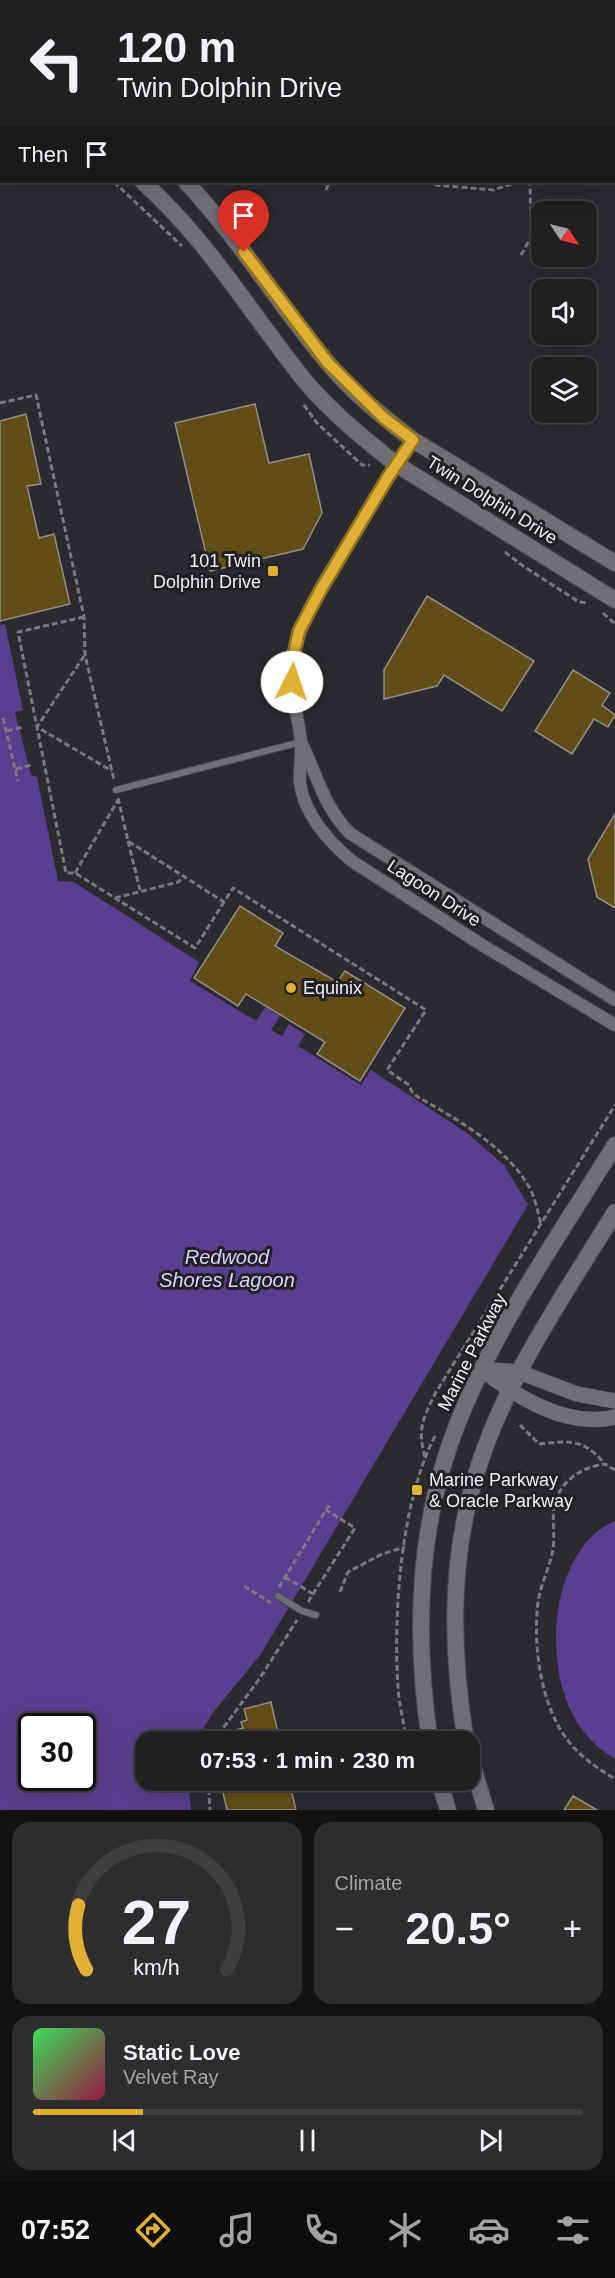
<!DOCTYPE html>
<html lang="en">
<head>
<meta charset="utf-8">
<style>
  body { margin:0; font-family:Helvetica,sans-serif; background:#2d2d2f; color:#f1f3f6; height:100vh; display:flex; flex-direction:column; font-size:22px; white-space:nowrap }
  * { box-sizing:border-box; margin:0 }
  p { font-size:20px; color:#a2a3a5 }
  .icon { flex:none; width:33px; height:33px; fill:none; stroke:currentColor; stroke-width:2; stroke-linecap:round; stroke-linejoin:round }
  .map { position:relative; height:1810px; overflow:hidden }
  .drawer { display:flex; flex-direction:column; gap:12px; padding:12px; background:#121213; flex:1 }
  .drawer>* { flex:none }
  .banner { position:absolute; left:0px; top:0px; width:615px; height:183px; box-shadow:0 6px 24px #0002,0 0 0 2px #3d3e40; background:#202022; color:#f1f3f6; overflow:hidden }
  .needle { width:39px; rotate:125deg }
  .fabs { position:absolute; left:531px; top:201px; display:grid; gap:12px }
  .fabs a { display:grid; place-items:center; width:66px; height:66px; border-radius:12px; background:#202022; box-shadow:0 6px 24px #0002,0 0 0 2px #3d3e40; font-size:30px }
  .speed { position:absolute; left:18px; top:1713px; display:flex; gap:12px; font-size:30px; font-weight:700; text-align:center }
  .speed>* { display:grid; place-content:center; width:78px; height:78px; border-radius:50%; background:#202022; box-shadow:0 6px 24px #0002,0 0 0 2px #3d3e40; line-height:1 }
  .speed .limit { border:3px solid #111; border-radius:9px; background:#fff; color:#111 }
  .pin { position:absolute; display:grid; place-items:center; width:51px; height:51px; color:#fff; margin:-62px -26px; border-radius:50% 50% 50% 0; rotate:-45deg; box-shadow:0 0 6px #0007 }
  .pin .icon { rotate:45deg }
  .me { position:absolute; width:66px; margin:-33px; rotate:4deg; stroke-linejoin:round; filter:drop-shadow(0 0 4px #0008) }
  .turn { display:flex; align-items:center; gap:21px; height:126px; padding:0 18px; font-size:27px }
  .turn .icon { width:78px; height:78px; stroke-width:2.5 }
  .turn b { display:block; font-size:42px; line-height:51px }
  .then { display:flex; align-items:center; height:57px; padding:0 18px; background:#0003; gap:12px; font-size:22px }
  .big { font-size:45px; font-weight:700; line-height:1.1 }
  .drawer .card { flex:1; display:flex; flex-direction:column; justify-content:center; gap:9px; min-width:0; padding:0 21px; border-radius:18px; background:#2d2d2f }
  .drawer .dial { align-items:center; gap:0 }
  .dial svg { height:156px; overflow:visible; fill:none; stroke:#3d3e40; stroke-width:7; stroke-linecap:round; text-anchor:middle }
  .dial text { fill:#f1f3f6; stroke:none }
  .song { display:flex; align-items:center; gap:18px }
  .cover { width:72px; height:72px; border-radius:9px; background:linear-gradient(135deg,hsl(130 70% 55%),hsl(340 70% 35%)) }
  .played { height:6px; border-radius:3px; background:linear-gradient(90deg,#dfb034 20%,#3d3e40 20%) }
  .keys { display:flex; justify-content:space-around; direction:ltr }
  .heat { display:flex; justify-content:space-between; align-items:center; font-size:33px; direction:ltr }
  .drawer .tiles { flex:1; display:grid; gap:12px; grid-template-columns:1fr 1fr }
  .card:last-child { grid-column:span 2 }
  .trip { position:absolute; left:135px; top:1731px; width:345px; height:60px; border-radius:18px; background:#202022; box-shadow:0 6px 24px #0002,0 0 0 2px #3d3e40; font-weight:700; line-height:60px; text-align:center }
  .menu { display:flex; height:96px; justify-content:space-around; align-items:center; background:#0d0d0e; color:#a2a3a5 }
  .menu .icon { width:42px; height:42px }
  .menu .on { color:#dfb034 }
  .menu b { font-size:27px; color:#f1f3f6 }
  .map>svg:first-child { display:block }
  .water { fill:#583f8f; fill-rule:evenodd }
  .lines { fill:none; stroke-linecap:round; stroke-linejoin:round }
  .stream { stroke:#583f8f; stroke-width:4.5 }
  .building { fill:#624d16; stroke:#918e8a; stroke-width:1.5 }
  .service-casing { stroke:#48474b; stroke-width:8 }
  .minor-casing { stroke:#48474b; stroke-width:14 }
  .tertiary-casing { stroke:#48474b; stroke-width:16 }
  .secondary-casing { stroke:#48474b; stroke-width:18 }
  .path { stroke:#7a797d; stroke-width:3; stroke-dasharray:6 3; stroke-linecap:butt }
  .service { stroke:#706f74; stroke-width:6 }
  .minor { stroke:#706f74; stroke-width:12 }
  .tertiary { stroke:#706f74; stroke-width:15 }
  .secondary { stroke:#706f74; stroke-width:16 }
  .route-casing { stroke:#917222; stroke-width:15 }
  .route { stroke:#dfb034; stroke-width:10 }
  .poi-dot { fill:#dfb034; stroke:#212024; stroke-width:2 }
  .labels { text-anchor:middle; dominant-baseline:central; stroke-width:6; stroke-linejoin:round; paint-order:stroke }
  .street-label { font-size:18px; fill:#f0f0f3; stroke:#212024 }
  .poi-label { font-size:18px; fill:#f0f0f3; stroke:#212024; text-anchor:start }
  .water-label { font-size:20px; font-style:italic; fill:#dbd1ff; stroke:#212024 }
</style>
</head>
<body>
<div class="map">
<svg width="615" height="1810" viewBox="0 0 615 1810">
  <rect width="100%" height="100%" fill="#2b2a2e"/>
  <path class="water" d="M5 624 23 710 15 712 31 775 37 777 58 881 74 882 199 962 190 981 256 1021 265 1007 280 1016 271 1030 282 1036 289 1024 305 1034 298 1046 361 1085 371 1070 467 1133 504 1165 528 1205 261 1654 212 1714 195 1741 146 1742V1780L188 1781 191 1810H0V625ZM32 1726H82V1778H32Z
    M615 1521V1759C595 1747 580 1731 570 1709 544 1654 552 1548 615 1521Z"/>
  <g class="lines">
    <path class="stream" d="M32 0 35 2
      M614 85H615"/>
  </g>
  <path class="building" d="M255 404 269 463 309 454 322 513 303 549 210 571 175 423Z
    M26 414 41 484 27 486 39 538 54 534 70 604 0 621V421Z
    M427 596 534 661 502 711 444 675 437 686 384 699V670Z
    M573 670 610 693 602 705 615 715 608 727 594 719 572 754 535 731Z
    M615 814V908L597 897 588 859Z
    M240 906 283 933 275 946 337 982 345 971 405 1008 360 1081 317 1054 325 1042 246 994 238 1006 194 978Z
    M271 1702 280 1742H238L236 1730 243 1728 241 1722 247 1720 244 1709Z
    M220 1780H289L296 1810H227Z
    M573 1796 597 1810H564Z"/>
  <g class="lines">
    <g class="service-casing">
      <path id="service" d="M116 790 301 742
        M278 1596 302 1611 316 1615
        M442 1784 456 1780"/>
    </g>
    <g class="minor-casing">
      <path id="minor" d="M483 0V2
        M413 440C389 474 369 510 347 545 325 581 300 617 293 660 288 688 298 714 301 741 302 755 299 769 300 783 304 814 329 842 352 861L482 945 615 1025
        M302 744C317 775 325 810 351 834L615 1000"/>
    </g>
    <g class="tertiary-casing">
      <path id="tertiary" d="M481 1369C517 1397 567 1429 615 1417
        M481 1369 519 1372 577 1394 615 1401"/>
    </g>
    <g class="secondary-casing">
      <path id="secondary" d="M0 72H2
        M0 101 2 102
        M143 182C207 239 251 314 305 381 331 412 364 439 396 464L615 600
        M186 182C239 238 278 304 328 363 352 392 383 417 413 440L615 563
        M430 1742C414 1635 417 1526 457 1425 496 1325 559 1236 615 1145
        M466 1742C452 1656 449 1569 473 1485 500 1386 562 1299 615 1212
        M470 1757 486 1810
        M439 1780 448 1810"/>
    </g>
    <path class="path" d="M137 0 142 2
      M0 42H2
      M614 143H615
      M114 182 182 246
      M426 182 436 185 493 190 518 182
      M326 190 329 182
      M521 255 531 237 530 182
      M0 403 36 395 84 617 85 655 114 780
      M304 405 317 423 362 465H370
      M505 552 523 566 579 602 588 603
      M603 613 615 624
      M84 617 18 632 66 873H75L195 948 224 902
      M84 656 37 727 112 771
      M3 718 18 781
      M7 731 23 727
      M16 769 31 765
      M118 798 128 841 224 902 233 888 426 1010 387 1070 409 1085 413 1094C454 1118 502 1143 528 1185 535 1197 538 1212 541 1225
      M128 841 140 890
      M75 873 118 800
      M115 898 178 882 186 876
      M520 1425 539 1444C568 1441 583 1438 604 1463
      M425 1457C417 1429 423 1418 436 1392L615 1105
      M615 1470 605 1464C581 1467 558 1482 554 1508 552 1521 555 1536 553 1549 550 1567 541 1583 538 1602 533 1645 540 1702 566 1738 579 1756 597 1768 615 1779
      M285 1577 313 1594
      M244 1586 271 1603
      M279 1587 331 1502
      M340 1592 348 1572 382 1554 405 1547
      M308 1602 355 1528 326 1510
      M213 1742 260 1678 297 1620
      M407 1742C404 1723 399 1705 398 1687 393 1612 401 1500 436 1434
      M208 1780 210 1810"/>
    <use href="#service" class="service"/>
    <use href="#minor" class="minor"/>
    <use href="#tertiary" class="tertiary"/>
    <use href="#secondary" class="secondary"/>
  </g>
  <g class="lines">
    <g class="route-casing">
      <path id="route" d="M244 252 328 363 384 418 413 440 388 477 320 591 299 631 292 662V682"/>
    </g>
    <use href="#route" class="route"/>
  </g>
  <g class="poi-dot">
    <rect x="267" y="565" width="12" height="12" rx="3"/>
    <circle cx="291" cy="988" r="6"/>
    <rect x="411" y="1484" width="12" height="12" rx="3"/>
  </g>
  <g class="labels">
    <g class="street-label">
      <text transform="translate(492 500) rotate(32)">Twin Dolphin Drive</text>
      <text transform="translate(434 893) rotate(33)">Lagoon Drive</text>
      <text transform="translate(472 1352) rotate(-63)">Marine Parkway</text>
    </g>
    <g class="poi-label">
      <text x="261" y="561" text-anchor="end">101 Twin<tspan x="261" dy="21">Dolphin Drive</tspan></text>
      <text x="303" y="988">Equinix</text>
      <text x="429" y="1480">Marine Parkway<tspan x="429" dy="21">&amp; Oracle Parkway</tspan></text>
    </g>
    <g class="water-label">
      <text x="227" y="1257">Redwood<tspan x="227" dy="23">Shores Lagoon</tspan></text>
    </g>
  </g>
</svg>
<div class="fabs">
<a><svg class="needle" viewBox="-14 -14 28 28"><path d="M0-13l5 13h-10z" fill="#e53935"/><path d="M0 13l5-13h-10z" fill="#a2a3a5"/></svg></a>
<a><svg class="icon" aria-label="sound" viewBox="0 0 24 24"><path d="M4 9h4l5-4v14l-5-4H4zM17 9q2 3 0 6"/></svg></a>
<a><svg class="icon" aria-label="layers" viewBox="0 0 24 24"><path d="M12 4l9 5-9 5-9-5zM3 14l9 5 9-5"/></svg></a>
</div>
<div class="speed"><div class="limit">30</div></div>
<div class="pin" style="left:244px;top:252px;background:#d93025"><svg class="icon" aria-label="arrive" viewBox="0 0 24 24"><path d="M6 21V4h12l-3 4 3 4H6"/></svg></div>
<svg class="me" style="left:292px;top:682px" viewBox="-20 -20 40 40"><circle r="19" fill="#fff"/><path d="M0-13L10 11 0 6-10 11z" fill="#dfb034"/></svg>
<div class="trip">07:53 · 1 min · 230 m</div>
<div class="banner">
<div class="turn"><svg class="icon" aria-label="left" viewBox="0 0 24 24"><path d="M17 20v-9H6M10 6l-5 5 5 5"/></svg><div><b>120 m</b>Twin Dolphin Drive</div></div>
<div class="then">Then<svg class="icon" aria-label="arrive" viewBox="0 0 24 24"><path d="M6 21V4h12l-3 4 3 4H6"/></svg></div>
</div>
</div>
<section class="drawer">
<div class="tiles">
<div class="card dial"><svg viewBox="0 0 100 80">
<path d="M14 69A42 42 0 1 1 86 69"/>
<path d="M14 69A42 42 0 0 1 10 36" stroke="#dfb034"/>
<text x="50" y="56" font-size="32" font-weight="700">27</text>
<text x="50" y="72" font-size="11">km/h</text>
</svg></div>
<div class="card"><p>Climate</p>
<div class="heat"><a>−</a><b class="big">20.5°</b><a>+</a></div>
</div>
<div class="card">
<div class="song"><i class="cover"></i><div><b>Static Love</b><p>Velvet Ray</p></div></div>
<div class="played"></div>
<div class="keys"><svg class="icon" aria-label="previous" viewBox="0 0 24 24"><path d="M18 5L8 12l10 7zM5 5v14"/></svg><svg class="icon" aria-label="pause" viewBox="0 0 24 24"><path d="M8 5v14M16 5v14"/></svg><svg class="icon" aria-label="next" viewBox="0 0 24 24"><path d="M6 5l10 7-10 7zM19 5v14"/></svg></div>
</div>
</div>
</section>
<nav class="menu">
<b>07:52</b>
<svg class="icon on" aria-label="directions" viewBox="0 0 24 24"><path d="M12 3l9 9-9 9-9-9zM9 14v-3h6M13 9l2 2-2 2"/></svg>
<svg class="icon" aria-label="music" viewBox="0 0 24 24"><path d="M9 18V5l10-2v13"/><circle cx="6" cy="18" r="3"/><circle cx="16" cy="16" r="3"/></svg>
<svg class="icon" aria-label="phone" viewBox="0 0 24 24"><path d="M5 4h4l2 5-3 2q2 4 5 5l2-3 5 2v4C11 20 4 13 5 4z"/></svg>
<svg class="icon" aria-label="climate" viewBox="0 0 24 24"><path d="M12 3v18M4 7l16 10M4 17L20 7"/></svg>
<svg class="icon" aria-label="car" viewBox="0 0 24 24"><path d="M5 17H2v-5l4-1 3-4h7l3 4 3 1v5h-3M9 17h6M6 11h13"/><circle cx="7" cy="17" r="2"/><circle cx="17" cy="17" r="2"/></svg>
<svg class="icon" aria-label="filters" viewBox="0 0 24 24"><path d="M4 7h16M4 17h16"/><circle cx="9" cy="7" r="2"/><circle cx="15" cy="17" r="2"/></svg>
</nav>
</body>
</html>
